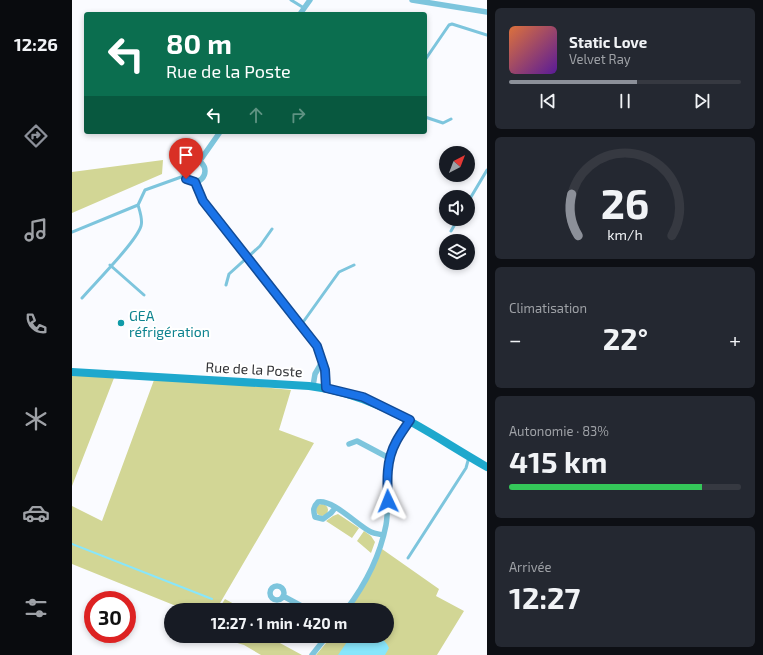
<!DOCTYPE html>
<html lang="fr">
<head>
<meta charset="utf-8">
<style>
  body { margin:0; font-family:"Exo 2",sans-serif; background:#242831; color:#f1f3f6; height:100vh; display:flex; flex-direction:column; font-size:15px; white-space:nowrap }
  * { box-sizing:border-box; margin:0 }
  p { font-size:13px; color:#9ea1a6 }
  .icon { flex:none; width:22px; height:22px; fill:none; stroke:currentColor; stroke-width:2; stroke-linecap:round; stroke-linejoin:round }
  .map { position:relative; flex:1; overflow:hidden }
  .details { display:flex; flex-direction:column; gap:8px; padding:8px; background:#0d0f14; width:276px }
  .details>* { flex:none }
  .hud { position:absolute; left:12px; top:12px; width:343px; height:122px; border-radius:4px; box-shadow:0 2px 6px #0003; background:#0b6e4f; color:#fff; overflow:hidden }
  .needle { width:26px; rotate:42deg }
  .buttons { position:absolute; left:367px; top:146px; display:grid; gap:8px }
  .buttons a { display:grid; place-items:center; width:36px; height:36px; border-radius:50%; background:#171b24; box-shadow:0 2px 6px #0003; font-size:20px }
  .speed { position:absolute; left:12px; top:591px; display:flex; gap:8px; font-size:20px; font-weight:700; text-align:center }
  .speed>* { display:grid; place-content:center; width:52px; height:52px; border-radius:50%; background:#171b24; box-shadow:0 2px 6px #0003; line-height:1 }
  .speed .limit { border:6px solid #d22; background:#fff; color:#111 }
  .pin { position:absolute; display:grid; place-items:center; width:34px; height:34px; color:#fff; margin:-41px -17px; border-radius:50% 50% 50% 0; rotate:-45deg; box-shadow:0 0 4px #0007 }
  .pin .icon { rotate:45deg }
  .me { position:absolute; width:44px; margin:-22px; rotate:358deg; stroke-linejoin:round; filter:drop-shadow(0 0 3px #0008) }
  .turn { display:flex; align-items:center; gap:14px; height:84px; padding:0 16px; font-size:18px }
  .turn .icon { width:52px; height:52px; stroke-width:2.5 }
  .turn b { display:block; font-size:28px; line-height:34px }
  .lanes { display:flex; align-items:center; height:38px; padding:0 16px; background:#0003; justify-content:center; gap:20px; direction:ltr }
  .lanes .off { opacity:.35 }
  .big { font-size:30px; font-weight:700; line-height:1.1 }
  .details .widget { flex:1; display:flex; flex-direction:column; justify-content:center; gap:6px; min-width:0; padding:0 14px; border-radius:6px; background:#242831 }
  .details .dial { align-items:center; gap:0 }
  .dial svg { height:104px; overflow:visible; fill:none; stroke:#363941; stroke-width:7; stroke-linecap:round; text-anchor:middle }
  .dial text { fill:#f1f3f6; stroke:none }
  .song { display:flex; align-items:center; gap:12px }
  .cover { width:48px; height:48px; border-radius:6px; background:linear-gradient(135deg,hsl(20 70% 55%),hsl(270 70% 35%)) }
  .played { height:4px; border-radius:2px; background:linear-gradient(90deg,#8c9099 55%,#363941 55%) }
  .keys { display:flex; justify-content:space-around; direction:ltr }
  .heat { display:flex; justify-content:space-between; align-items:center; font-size:22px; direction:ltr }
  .charge { height:6px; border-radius:3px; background:linear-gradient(90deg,#34c759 83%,#363941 0) }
  .trip { position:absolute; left:92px; top:603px; width:230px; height:40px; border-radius:20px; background:#171b24; box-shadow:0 2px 6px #0003; font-weight:700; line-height:40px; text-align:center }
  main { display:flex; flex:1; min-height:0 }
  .tabs { display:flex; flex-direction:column; width:72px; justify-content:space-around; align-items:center; background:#090b0e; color:#9ea1a6 }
  .tabs .icon { width:28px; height:28px }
  .tabs .active { color:#8c9099 }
  .tabs b { font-size:18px; color:#f1f3f6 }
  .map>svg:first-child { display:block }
  .green { fill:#d2d695 }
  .water { fill:#88e6fb }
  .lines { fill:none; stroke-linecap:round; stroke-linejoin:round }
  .stream { stroke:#88e6fb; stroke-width:2 }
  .lane { stroke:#7dc5dd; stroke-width:3 }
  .street { stroke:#7dc5dd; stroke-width:5.5 }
  .secondary { stroke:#1ea8cd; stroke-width:8 }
  .route-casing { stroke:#114b97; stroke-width:10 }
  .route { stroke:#1a73e8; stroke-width:7 }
  .culture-dot { fill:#0f9aa8; stroke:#fff; stroke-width:1.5 }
  .labels { text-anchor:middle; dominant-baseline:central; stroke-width:4; stroke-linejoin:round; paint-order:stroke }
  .culture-label { font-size:14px; fill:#0d838f; stroke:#fff; text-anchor:start }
  .street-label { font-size:14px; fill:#323337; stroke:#fff }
</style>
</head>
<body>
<main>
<nav class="tabs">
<b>12:26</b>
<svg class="icon active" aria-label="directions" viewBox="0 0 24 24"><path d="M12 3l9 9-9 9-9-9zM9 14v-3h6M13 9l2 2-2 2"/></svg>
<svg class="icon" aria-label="music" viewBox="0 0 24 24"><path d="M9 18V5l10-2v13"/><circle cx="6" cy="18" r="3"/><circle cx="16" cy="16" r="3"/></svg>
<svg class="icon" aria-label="phone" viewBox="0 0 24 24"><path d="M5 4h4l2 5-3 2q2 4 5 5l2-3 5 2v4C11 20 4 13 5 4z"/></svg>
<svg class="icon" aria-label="climate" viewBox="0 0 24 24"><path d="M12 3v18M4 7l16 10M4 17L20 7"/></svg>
<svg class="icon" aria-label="car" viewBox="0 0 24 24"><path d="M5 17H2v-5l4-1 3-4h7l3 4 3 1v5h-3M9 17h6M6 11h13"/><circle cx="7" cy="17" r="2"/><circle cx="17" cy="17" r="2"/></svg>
<svg class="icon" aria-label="filters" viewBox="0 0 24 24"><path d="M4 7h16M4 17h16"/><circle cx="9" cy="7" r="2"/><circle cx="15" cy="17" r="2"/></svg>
</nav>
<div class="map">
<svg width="415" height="655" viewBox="0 0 415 655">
  <rect width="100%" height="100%" fill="#fafbff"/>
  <path class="green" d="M91 160 90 174 0 213V172Z
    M0 375 42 378 0 486Z
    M82 380 151 383 219 390 207 430 242 443 144 610H114L0 564V506L30 521Z
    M244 510a6 6 0 1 1 12 0a6 6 0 1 1-12 0Z
    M266 514 287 528 280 538 254 521 261 516Z
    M292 531 299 536 303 542 299 553 285 541Z
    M310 549 367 589 364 596 392 611 365 655H244L260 636H315V610H277Z
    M153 599 173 610H146Z
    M200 603 211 605 219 609 222 605 231 610H201L198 608Z
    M161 636H195L230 655H189L172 645 162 642 164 638Z"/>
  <path class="water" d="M279 636C295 636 310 632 317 648L313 655H266Z"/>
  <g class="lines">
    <path class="stream" d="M0 544 140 599"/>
    <path class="lane" d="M219 0 232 8
      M353 60 377 25 380 24 415 35
      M353 117 371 123 379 119
      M396 202 415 170
      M379 231 386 219
      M0 232 66 205 73 190 112 176
      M38 265 72 295
      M154 285 157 274 188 246 200 229
      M10 298C23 283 64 242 69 226 71 220 68 212 66 205
      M229 325 267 272 282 265
      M336 558 394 468 397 457"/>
    <path class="street" d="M340 0 415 12
      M228 14 238 0
      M111 171a11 11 0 1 1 22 0a11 11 0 1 1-22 0Z
      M127 162 148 132
      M123 182 131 201 245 346 253 370 254 388
      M241 386 243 374 250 362
      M277 444 285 441 317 458
      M263 508 259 513 251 519 243 517C241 510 241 507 246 502 261 499 286 526 299 532 303 534 308 534 311 535
      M198 593a7 7 0 1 1 14 0a7 7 0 1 1-14 0Z
      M211 596 237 610
      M274 610C293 585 308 556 314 525 318 503 312 479 318 458 321 444 330 433 338 420
      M240 655 255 636"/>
    <path class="secondary" d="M0 372 237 386C307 394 355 433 415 467"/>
  </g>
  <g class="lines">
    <g class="route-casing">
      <path id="route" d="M114 179 123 182 131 201 245 346 253 370 254 388 291 397 338 420C333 428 328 434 324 442 314 460 315 481 316 501"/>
    </g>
    <use href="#route" class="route"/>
  </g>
  <circle class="culture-dot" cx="49" cy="323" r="4"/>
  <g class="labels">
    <g class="culture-label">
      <text x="57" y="315">GEA<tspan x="57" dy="16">réfrigération</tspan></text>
    </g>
    <g class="street-label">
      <text transform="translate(182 369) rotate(3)">Rue de la Poste</text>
    </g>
  </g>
</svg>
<div class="buttons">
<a><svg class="needle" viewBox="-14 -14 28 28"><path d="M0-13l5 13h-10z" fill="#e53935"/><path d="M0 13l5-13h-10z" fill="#9ea1a6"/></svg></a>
<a><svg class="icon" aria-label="sound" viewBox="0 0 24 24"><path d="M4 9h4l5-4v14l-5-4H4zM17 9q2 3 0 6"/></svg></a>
<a><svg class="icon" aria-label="layers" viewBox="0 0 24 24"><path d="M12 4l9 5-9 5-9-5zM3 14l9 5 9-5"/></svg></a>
</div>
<div class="speed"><div class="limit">30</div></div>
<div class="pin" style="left:114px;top:179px;background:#d93025"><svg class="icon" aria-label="arrive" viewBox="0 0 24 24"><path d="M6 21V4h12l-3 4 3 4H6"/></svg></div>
<svg class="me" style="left:316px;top:501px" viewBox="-20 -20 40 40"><path d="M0-17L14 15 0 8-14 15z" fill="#1a73e8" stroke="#fff" stroke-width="4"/></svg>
<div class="trip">12:27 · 1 min · 420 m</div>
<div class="hud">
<div class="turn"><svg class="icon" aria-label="left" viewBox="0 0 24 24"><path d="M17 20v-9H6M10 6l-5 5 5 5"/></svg><div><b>80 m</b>Rue de la Poste</div></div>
<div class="lanes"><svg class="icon" aria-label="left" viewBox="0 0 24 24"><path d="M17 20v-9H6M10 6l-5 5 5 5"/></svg><svg class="icon off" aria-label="ahead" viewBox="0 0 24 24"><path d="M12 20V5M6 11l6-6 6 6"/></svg><svg class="icon off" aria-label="right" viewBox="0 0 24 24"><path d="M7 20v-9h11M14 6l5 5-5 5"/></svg></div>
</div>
</div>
<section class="details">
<div class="widget">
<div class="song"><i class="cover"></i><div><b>Static Love</b><p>Velvet Ray</p></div></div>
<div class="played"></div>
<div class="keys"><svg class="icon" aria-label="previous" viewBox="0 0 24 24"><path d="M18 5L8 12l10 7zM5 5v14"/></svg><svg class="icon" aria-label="pause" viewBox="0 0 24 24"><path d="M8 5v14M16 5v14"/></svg><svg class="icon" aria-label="next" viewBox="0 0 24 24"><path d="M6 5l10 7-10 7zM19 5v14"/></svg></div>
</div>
<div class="widget dial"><svg viewBox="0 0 100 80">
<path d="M14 69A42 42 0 1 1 86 69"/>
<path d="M14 69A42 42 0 0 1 9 37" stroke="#8c9099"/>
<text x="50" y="56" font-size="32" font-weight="700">26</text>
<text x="50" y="72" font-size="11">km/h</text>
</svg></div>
<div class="widget"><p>Climatisation</p>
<div class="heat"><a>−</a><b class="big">22°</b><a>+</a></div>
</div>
<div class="widget"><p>Autonomie · 83%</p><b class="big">415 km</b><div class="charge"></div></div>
<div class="widget"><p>Arrivée</p><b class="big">12:27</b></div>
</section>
</main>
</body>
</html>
